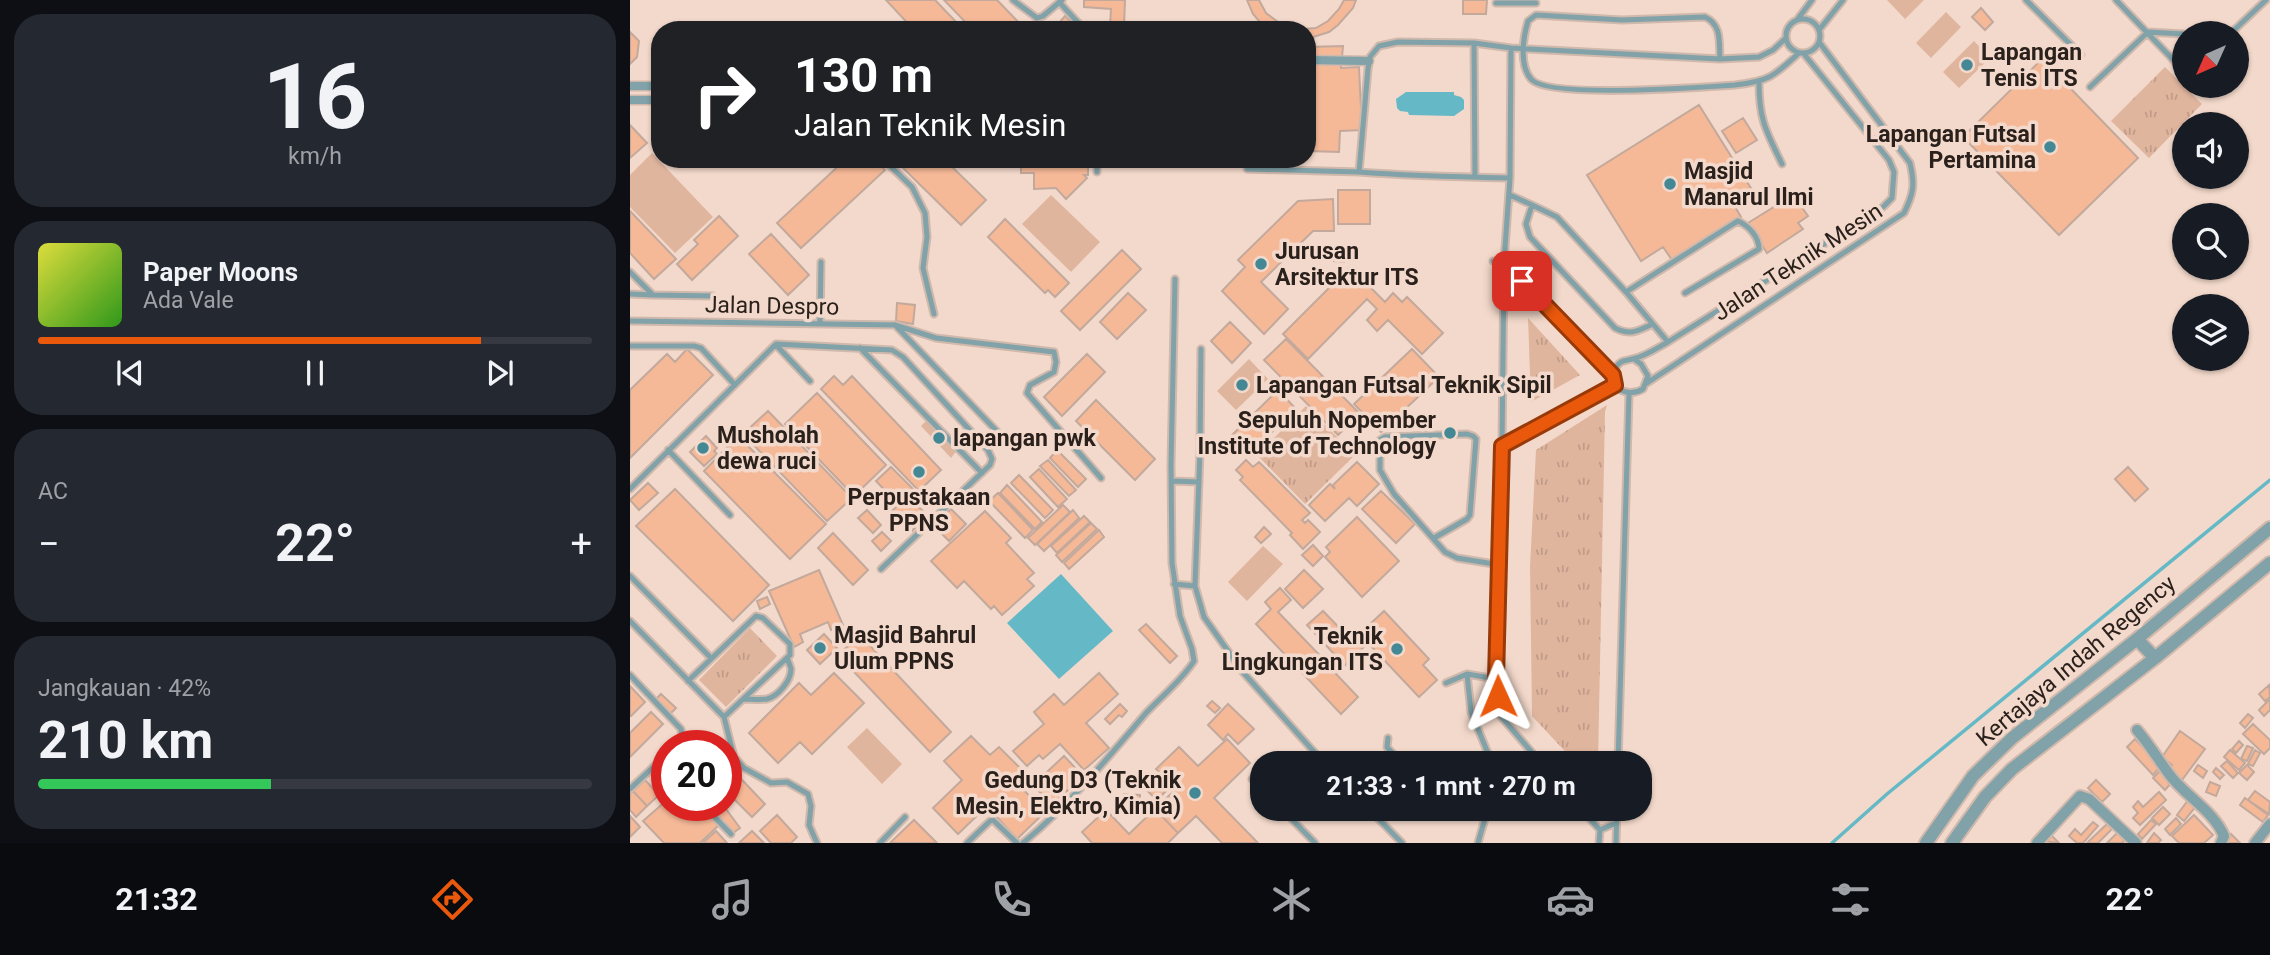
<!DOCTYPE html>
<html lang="id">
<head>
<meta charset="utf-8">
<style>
  body { margin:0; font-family:Roboto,sans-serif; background:#242831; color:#f1f3f6; height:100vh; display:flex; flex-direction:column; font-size:26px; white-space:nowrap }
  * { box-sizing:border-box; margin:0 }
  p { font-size:23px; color:#9ea1a6 }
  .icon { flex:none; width:38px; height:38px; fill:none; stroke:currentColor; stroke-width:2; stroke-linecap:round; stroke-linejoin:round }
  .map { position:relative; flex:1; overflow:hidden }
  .sheet { display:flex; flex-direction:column; gap:14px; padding:14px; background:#0d0f14; width:630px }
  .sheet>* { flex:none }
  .hud { position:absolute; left:21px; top:21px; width:665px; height:147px; border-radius:28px; box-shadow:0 2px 5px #0004; background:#202124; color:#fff; overflow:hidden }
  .needle { width:46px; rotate:225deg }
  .controls { position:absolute; left:1542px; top:21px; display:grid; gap:14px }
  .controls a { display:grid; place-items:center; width:77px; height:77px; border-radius:50%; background:#171b24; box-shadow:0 2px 5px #0004; font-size:35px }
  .speed { position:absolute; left:21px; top:730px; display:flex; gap:14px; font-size:35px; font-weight:700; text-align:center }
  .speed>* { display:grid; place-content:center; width:91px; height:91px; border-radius:50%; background:#171b24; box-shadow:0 2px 5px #0004; line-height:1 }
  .speed .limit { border:10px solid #d22; background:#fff; color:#111 }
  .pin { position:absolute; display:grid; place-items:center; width:60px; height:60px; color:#fff; margin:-30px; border-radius:14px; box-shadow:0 4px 10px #0006 }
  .me { position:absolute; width:77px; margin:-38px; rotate:359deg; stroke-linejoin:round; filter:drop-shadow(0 0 5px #0008) }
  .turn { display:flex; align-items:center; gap:24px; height:147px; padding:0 28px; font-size:32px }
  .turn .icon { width:91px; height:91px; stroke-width:2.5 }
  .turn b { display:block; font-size:49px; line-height:60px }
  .big { font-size:52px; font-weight:700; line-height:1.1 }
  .sheet .widget { flex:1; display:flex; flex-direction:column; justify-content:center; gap:10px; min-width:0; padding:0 24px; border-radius:28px; background:#242831 }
  .sheet .dial { align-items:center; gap:0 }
  .dial b { font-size:91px; line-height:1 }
  .song { display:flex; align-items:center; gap:21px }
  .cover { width:84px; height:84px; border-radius:10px; background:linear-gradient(135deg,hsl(60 70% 55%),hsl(110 70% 35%)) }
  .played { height:7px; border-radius:4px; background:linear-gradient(90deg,#ea580c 80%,#363941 80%) }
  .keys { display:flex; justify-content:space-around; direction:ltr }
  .heat { display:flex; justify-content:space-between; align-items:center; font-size:38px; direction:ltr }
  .charge { height:10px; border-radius:5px; background:linear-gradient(90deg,#34c759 42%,#363941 0) }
  .trip { position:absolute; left:620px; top:751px; width:402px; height:70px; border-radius:28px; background:#171b24; box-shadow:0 2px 5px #0004; font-weight:700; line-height:70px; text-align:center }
  .tabs { display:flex; height:112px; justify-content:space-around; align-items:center; background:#090b0e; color:#9ea1a6 }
  .tabs .icon { width:49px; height:49px }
  .tabs .current { color:#ea580c }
  .tabs b { font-size:32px; color:#f1f3f6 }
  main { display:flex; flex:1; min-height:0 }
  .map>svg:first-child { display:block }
  .grass { fill:url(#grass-tufts) }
  .garden { fill:#e0b59e }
  .water { fill:#65b9c7 }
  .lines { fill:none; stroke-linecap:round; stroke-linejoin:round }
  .stream { stroke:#65b9c7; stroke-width:3.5 }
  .building { fill:#f6b998; stroke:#c2a99c; stroke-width:2 }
  .service-casing { stroke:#cfb8ac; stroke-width:9 }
  .pedestrian-casing { stroke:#cfb8ac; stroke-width:11 }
  .minor-casing { stroke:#cfb8ac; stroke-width:14 }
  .tertiary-casing { stroke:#cfb8ac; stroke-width:16 }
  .service { stroke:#80a2a8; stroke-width:5 }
  .pedestrian { stroke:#80a2a8; stroke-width:8 }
  .minor { stroke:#80a2a8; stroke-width:10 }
  .tertiary { stroke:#80a2a8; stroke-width:12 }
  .route-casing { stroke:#983908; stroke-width:18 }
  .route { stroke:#ea580c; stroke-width:12 }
  .poi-dot { fill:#438894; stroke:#f3d9cb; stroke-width:2.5 }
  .labels { text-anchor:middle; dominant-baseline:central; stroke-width:7; stroke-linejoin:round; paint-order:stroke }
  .poi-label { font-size:23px; font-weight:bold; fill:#2b211c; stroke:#f3d9cb; text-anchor:start }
  .street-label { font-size:23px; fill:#2b211c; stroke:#f3d9cb }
</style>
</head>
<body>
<main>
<section class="sheet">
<div class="widget dial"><b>16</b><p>km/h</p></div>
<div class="widget">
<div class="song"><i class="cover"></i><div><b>Paper Moons</b><p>Ada Vale</p></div></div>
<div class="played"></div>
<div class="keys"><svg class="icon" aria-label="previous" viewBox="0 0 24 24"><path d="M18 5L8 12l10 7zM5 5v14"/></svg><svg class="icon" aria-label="pause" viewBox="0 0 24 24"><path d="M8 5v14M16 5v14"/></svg><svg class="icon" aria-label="next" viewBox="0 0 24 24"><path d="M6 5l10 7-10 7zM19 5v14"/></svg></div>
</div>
<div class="widget"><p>AC</p>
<div class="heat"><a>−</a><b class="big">22°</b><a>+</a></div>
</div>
<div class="widget"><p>Jangkauan · 42%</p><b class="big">210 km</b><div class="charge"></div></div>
</section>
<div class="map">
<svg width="1640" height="843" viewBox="0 0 1640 843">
  <defs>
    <pattern id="grass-tufts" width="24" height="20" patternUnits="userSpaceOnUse" patternTransform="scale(1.75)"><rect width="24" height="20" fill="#e0b59e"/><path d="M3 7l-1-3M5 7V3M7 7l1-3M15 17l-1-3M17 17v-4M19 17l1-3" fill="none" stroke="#c09b88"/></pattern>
  </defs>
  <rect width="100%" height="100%" fill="#f3d9cb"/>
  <path class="grass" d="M1535 67 1572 104 1519 158 1481 121Z
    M898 318 950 375 901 402Z
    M977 405 975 412 968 763H946L902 716 900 567 906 450Z
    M676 406 725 455 675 504 627 455Z
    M120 628 147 656 96 707 69 680Z"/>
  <path class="garden" d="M1257 0H1294L1275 19Z
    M1316 12 1331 27 1301 58 1286 43Z
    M1344 41 1360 58 1329 88 1313 72Z
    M22 153 83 217 45 253 0 207V175Z
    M421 195 470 242 441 272 392 224Z
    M619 359 638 379 606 410 587 391Z
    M298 419 328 449 321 458 291 426Z
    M633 546 653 564 617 601 598 582Z
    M237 728 272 764 252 784 217 747Z"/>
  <path class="water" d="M776 92H824V95L831 97 834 100V109L824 116 779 115 778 112 770 111 767 108 766 99Z
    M431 574 483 631 429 679 377 623Z"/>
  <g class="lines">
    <path class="stream" d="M1202 843 1257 794 1640 480"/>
  </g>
  <path class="building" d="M256 0H305L332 28 284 30Z
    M314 0H367L393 27 390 30H343Z
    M454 0H495L494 26H480L481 9 454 7Z
    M617 0H629L636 13 648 22 672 29 686 28 698 21 709 9 714 0H726L723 8 708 25 699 32 677 39V30L635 28 623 14Z
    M833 0H857L856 14H833Z
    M1351 8 1363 22 1355 30 1342 17Z
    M435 16 450 30H423Z
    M0 32 9 41 7 57 0 64Z
    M713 46 711 68 729 67 732 130 710 131 709 152 677 151V47Z
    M1412 59 1508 158 1429 235 1333 137Z
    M1069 105 1124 193 1104 205 1111 217 1042 260 1033 247 1011 261 957 175Z
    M1113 118 1127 140 1106 153 1092 131Z
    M0 125 17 143 0 158Z
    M216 159H244L255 170 171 248 147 223Z
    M270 159H314L356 200 331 225 269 164 272 161Z
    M391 159H458V175H454L457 178 436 199 426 188 404 189V173H391Z
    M708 190H740V224H708Z
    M1163 195 1178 216 1168 223 1173 229 1137 253 1118 223Z
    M703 199 704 231H683L631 282 658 309 634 334 592 291 615 267 608 260 668 201Z
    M0 211 46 259 24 279 0 253Z
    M89 216 108 236 62 280 47 264 68 244 64 240Z
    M375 219 439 283 425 297 418 290 415 293 358 237Z
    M141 234 179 275 158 295 119 254Z
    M492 250 511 269 450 330 431 311Z
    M704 252H714V262L704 261Z
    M720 267 755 302 763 293 772 302 777 297 813 333 792 354 758 320 747 331 737 320 747 309 737 299 678 359 653 334Z
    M498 293 516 310 487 339 470 322Z
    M267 303 285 305 283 324 266 321Z
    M600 322 621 343 602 363 581 341Z
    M656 339 730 414 708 435 634 360Z
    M57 349 83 375 0 458V390L37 354 45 362Z
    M782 349 809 377 751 432 724 404Z
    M457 354 475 372 432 416 414 397Z
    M204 376 213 385 222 376 311 470 289 491 191 389Z
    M648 390 666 409 619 454 601 436Z
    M187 393 256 465 224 496 155 424Z
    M466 400 525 459 505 480 446 421Z
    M138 411 222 498 197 521 113 434Z
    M76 436 87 448 84 451 87 454 74 466 60 452Z
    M108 436 196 524 160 559 74 471Z
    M427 450 456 479 448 487 420 458Z
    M418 460 446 490 439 496 410 466Z
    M616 460 623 467 629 462 680 513 672 520 675 523 678 520 690 532 673 549 660 535 662 533 610 480 613 477 606 470Z
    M727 462 749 484 727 506 719 498 695 521 679 505 700 484 705 489 703 485Z
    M261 467 289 495 280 504 273 496 266 502 246 481Z
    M1498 467 1518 489 1505 501 1485 479Z
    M409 469 437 499 428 507 400 477Z
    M389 475 423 510 415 518 381 483Z
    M18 483 28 493 9 510 0 500Z
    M377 485 412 522 405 529 370 493Z
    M45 489 139 585 103 621 6 526Z
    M751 491 785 524 766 543 732 509Z
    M368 493 403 530 395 538 359 501Z
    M274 499 281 506 284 503 293 511 290 514 294 519 282 531 262 511Z
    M433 505 440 512 405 545 398 538Z
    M321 509 336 524 319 541 304 526Z
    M237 510 251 525 243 533 228 518Z
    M443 510 449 518 414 551 407 544Z
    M355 511 381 538 376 543 404 573 397 579 404 586 372 615 364 606 361 609 334 581 327 588 301 561Z
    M454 516 460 522 427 553 421 546Z
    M727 517 769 561 732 597 695 557 700 552 696 547Z
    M461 523 467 529 432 562 426 555Z
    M634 527 641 534 631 543 625 537Z
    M469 530 474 537 439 569 434 563Z
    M252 532 261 541 251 551 242 541Z
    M203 533 238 570 223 585 188 548Z
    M683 545 693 556 683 566 672 555Z
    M189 570 213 625 201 630 198 622 170 634 173 642 164 647 139 591Z
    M674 570 693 589 673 608 655 589Z
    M650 588 661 600 648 612 698 664 706 656 677 625 693 611 722 641 754 611 799 659 793 665 807 680 789 697 738 643 706 674 728 697 711 714 626 624 641 609 635 602Z
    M137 597 140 604 130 609 127 601Z
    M516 624 547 656 540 663 509 630Z
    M194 634 207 648 190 664 177 650Z
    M230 635 321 732 300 752 208 655Z
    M204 673 234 703 182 754 170 742 148 763 119 733 169 683 181 695Z
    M469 673 488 694 456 723 479 748 454 770 430 744 413 759 409 755 397 766 383 751 414 724 404 712 424 694 434 705Z
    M1639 685 1640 697 1635 701 1629 694Z
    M0 686 15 702 1 716 0 715Z
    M31 694 46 708 40 714 26 699Z
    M1640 699V710L1634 716 1629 710Z
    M582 701 590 708 585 713 577 706Z
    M490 704 497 711 492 717 489 715 480 724 475 719Z
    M598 704 624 729 608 744 598 734 593 740 578 725Z
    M21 712 33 724 0 757V733Z
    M1618 714 1623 718 1615 728 1610 723Z
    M1623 724 1640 740V748L1634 754 1613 734Z
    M1550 731 1575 749 1552 780 1539 770 1542 765 1532 757Z
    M341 736 360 755 369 747 395 773 386 782 415 812 387 839 357 806 328 834 303 808 332 780 314 761Z
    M81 738 87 746H72Z
    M597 739 620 763 584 798 628 843H592L566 816 548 833 525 809 546 789 526 769 549 747 568 766Z
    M1505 739 1531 766 1523 775 1497 747Z
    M1609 741 1613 745 1606 753 1602 749Z
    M1617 746 1623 748 1617 761 1611 759Z
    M1600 750 1615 763 1609 770 1594 757Z
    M1625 750 1630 753 1623 766 1618 764Z
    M434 756 453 776 422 805 403 785Z
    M1597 761 1608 773 1603 778 1591 766Z
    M96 763 135 804 122 817 96 791Z
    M1568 765 1577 771 1573 778 1564 771Z
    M1617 765 1624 772 1617 780 1609 773Z
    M1586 768 1594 775 1590 779 1583 772Z
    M1530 771 1542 782 1535 790 1523 778Z
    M512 772 520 779 523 775 538 789 527 800 505 779Z
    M15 780 29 795 17 806 3 791Z
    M1466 780 1480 794 1472 802 1458 788Z
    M1580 782 1590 786 1586 796 1576 792Z
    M3 791 17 806 6 817 0 810V794Z
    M1625 791 1640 802 1639 814 1618 800Z
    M1529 792 1536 800 1510 825 1503 818 1508 813 1503 807 1508 801 1513 807Z
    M494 794 510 795V802L494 801Z
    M1615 798 1638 815 1633 822 1610 805Z
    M1559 799 1567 805 1554 821 1547 815Z
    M37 800V805H70L89 825 70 843H34L13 821Z
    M79 805H93L110 828 103 833Z
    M1533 807 1540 814 1529 825 1522 818Z
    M525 809 548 833 538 843H462L452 832 476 810 499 834Z
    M147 815 167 837 161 843H141L130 831Z
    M1564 815 1583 835 1574 843H1549L1542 836Z
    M0 816 10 827 0 837Z
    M1546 818 1551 824 1540 835 1535 829Z
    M284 820 307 843H260Z
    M1521 820 1526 824 1512 839 1508 834Z
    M1463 822 1468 826 1453 843H1447L1439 836 1445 829 1451 835Z
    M1477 824 1482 829 1468 843H1457Z
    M86 831 97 843H73Z
    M122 831 134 843H109Z
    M1487 833 1495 840 1492 843H1477Z
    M1524 833 1531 840 1528 843H1517Z
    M1420 834 1429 843 1413 841Z
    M1601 834 1610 843H1598L1595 840Z"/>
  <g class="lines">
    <g class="service-casing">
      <path id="service" d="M383 0 407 18 413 16 432 0
        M1396 0 1451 55
        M1486 0 1550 67 1554 68
        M429 2 455 30
        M866 3H906
        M1156 36a17 17 0 1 1 34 0a17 17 0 1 1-34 0Z
        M1167 20 1182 0
        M1189 30 1213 0
        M1601 33 1636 0
        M844 43 881 48 1090 59 1129 57 1143 50 1156 38
        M1090 59C1089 42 1092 25 1075 17L992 20 906 15 898 21C893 38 889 65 901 79 917 99 1074 87 1105 85 1140 81 1144 76 1169 53
        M1129 82C1129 120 1136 131 1152 164
        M1460 87 1518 32 1554 34
        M253 159 282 187 295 213 297 237 293 268 304 314
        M467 159V172
        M617 169 729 172
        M845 177 844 43 768 42 749 46 740 57 738 69 729 172C779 176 830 177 880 178
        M880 195 902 205
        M863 261 874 262 983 375
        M0 272 23 295 83 296
        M996 292 1103 224 1108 221C1119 226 1129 237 1129 249L1055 293
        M0 294 23 295
        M0 321 265 325 306 338 424 352 426 362 424 372 400 385 397 393 471 478
        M190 323 191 262
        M1023 324C1007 331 1001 336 985 328L900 237 896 224 902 205 927 217 996 292 1038 342
        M265 325 382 447
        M146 345 180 381
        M0 346H64L71 348 105 385
        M230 348 352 473
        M571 349 570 452 565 586 574 617 612 671 694 763
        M1004 359 1011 364 1018 376 1013 389C995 400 973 383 987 366 991 360 995 361 1002 359 1014 357 1027 348 1038 342L1253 207 1262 198 1264 172 1259 160 1174 54
        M1017 383 1274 213C1284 193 1285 184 1280 163L1189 42
        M872 446 874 262 880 178 881 48
        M38 450 100 515
        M542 481 569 482
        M0 489 146 344 262 350 273 357 358 450 362 459 360 465 251 569
        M804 538 837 519 840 515 846 439 843 436 837 434 755 437 750 440V470L764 494 815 552 827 558 870 565
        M0 576 81 658
        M544 584 565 586
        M0 621 94 717 104 757 114 768 141 783 157 782 178 794 181 806 179 825 187 843
        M0 675 51 729 52 735 45 746
        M58 681 126 616 133 618 160 644V655L94 717
        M816 683 837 674
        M114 699C121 699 130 700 137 699 148 696 161 681 161 669 161 668 157 658 157 658
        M758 738 757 747 771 763
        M862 763 841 712 837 674 866 679
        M911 763 869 714 866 679 872 446 985 385
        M988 763 999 394
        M622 779 632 789
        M0 789 37 754
        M73 805 101 834
        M651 808 685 843
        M738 808 772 843
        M950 808 970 830 969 843
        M970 830 986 823
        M250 843 275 817
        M337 843 360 821 363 820 387 843
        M393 843C441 803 476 760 516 713 532 696 551 681 564 661L562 649 550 616 542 563 541 465 545 279
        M848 843 858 808
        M986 843 987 808"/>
    </g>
    <g class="pedestrian-casing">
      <path id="pedestrian" d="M677 60 739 61
        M0 86H30
        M0 100H30"/>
    </g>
    <g class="minor-casing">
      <path id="minor" d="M1507 730C1519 744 1528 759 1539 774 1555 796 1583 810 1594 836L1591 843
        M1407 843 1450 796 1459 799 1506 843
        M1625 843 1640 824"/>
    </g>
    <g class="tertiary-casing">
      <path id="tertiary" d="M1507 639 1525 658
        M1296 843 1343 776 1382 738 1507 639 1640 528
        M1322 843 1355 797 1382 769 1525 658 1640 563"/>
    </g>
    <use href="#service" class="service"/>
    <use href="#pedestrian" class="pedestrian"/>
    <use href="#minor" class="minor"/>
    <use href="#tertiary" class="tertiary"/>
  </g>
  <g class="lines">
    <g class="route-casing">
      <path id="route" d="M868 696 866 679 872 446 985 385 983 375 892 281"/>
    </g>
    <use href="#route" class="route"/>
  </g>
  <g class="poi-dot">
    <circle cx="1337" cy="65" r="7"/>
    <circle cx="1420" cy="147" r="7"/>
    <circle cx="1040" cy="184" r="7"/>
    <circle cx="631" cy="264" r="7"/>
    <circle cx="612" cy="385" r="7"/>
    <circle cx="820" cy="433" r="7"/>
    <circle cx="309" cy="438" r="7"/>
    <circle cx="73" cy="448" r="7"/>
    <circle cx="289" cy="472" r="7"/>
    <circle cx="190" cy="648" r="7"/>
    <circle cx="767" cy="649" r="7"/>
    <circle cx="565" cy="793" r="7"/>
  </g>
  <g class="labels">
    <g class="poi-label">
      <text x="1351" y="52">Lapangan<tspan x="1351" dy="26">Tenis ITS</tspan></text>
      <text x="1406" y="134" text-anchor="end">Lapangan Futsal<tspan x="1406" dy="26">Pertamina</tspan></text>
      <text x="1054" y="171">Masjid<tspan x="1054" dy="26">Manarul Ilmi</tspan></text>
      <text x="645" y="251">Jurusan<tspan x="645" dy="26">Arsitektur ITS</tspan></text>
      <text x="626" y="385">Lapangan Futsal Teknik Sipil</text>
      <text x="806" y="420" text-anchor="end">Sepuluh Nopember<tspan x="806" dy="26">Institute of Technology</tspan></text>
      <text x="87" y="435">Musholah<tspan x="87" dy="26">dewa ruci</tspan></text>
      <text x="323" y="438">lapangan pwk</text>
      <text x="289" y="497" text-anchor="middle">Perpustakaan<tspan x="289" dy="26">PPNS</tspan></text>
      <text x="204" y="635">Masjid Bahrul<tspan x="204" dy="26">Ulum PPNS</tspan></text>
      <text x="753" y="636" text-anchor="end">Teknik<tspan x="753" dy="26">Lingkungan ITS</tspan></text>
      <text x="551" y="780" text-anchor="end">Gedung D3 (Teknik<tspan x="551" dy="26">Mesin, Elektro, Kimia)</tspan></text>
    </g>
    <g class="street-label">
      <text transform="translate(1168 262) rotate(-33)">Jalan Teknik Mesin</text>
      <text transform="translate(142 306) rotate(1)">Jalan Despro</text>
      <text transform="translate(1446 661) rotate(-40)">Kertajaya Indah Regency</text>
    </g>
  </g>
</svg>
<div class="controls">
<a><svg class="needle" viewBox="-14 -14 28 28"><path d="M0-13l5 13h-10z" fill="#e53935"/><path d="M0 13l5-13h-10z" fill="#9ea1a6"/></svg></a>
<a><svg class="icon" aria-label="sound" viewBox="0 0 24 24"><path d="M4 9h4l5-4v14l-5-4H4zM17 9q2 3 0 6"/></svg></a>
<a><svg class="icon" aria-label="search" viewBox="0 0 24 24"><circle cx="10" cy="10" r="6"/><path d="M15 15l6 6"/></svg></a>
<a><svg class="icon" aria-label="layers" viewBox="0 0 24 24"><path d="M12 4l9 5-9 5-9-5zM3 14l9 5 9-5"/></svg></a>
</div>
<div class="speed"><div class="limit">20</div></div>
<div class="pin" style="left:892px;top:281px;background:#d93025"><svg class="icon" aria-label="arrive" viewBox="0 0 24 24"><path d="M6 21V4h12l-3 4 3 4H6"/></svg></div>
<svg class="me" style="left:868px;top:696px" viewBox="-20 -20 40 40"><path d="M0-17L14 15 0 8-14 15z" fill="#ea580c" stroke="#fff" stroke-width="4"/></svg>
<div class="trip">21:33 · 1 mnt · 270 m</div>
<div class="hud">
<div class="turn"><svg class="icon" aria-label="right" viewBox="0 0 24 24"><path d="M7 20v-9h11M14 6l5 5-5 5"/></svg><div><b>130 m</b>Jalan Teknik Mesin</div></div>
</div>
</div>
</main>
<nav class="tabs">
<b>21:32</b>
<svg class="icon current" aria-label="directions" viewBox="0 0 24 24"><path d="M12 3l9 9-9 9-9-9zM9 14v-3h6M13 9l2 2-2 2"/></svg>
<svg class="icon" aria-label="music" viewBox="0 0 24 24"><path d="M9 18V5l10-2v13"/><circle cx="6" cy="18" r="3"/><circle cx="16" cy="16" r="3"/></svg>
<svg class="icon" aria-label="phone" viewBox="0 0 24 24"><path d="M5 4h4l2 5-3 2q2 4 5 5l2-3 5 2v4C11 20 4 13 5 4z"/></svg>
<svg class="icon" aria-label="climate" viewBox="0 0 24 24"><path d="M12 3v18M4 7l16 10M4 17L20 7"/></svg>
<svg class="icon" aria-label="car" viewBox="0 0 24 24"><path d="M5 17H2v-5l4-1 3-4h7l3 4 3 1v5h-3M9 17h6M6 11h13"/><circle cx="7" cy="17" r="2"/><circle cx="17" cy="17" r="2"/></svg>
<svg class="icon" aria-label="filters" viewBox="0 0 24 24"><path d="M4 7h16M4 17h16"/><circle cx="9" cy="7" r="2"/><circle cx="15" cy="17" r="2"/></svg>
<b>22°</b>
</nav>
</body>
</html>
